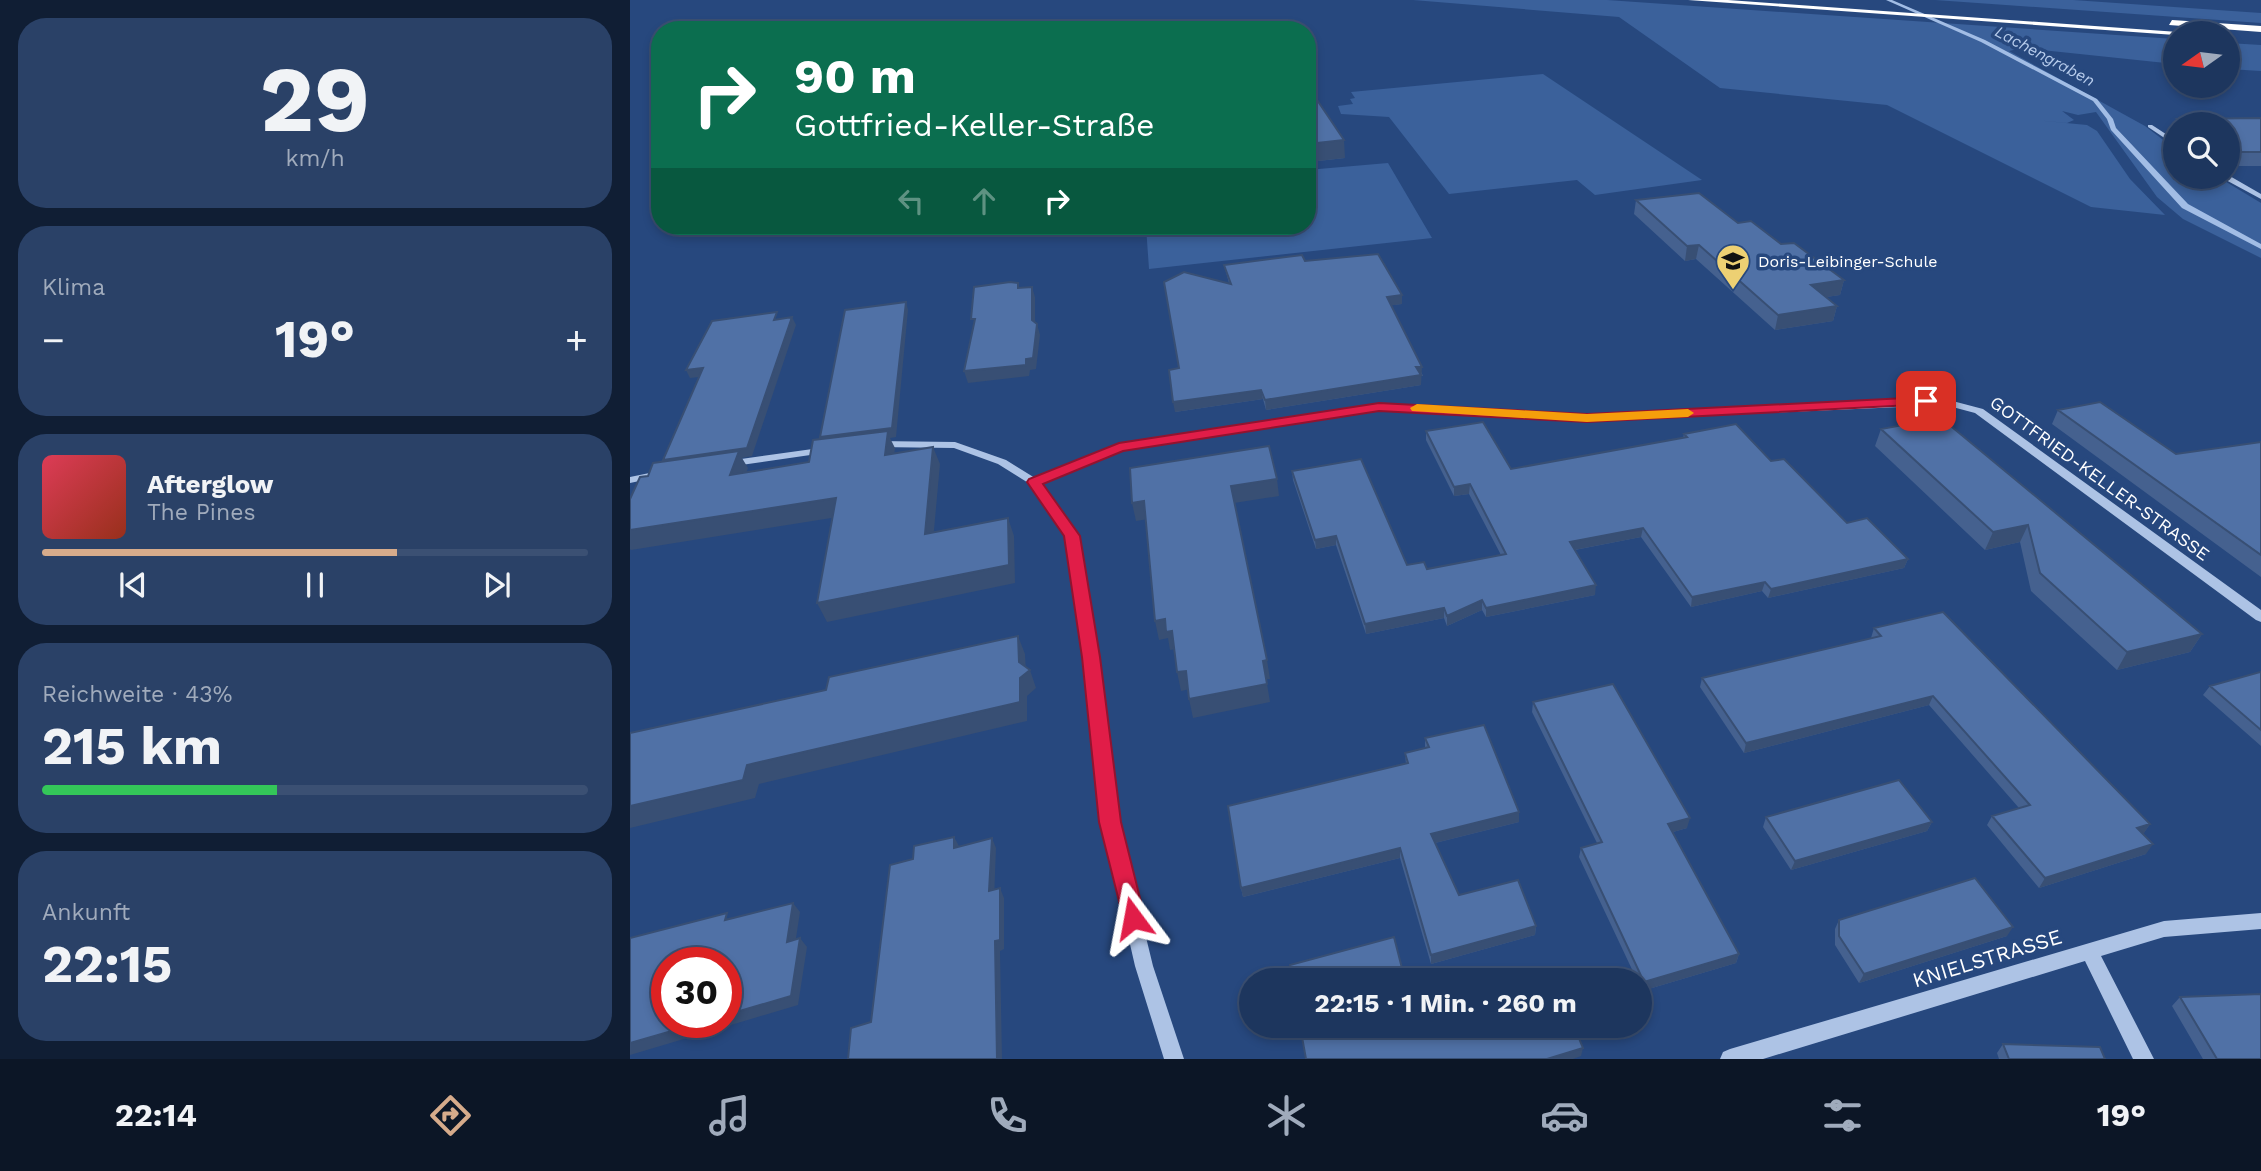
<!DOCTYPE html>
<html lang="de">
<head>
<meta charset="utf-8">
<style>
  body { margin:0; font-family:"Work Sans",sans-serif; background:#2a4167; color:#f1f3f6; height:100vh; display:flex; flex-direction:column; font-size:26px; white-space:nowrap }
  * { box-sizing:border-box; margin:0 }
  p { font-size:23px; color:#a0abbc }
  .icon { flex:none; width:38px; height:38px; fill:none; stroke:currentColor; stroke-width:2; stroke-linecap:round; stroke-linejoin:round }
  .map { position:relative; flex:1; overflow:hidden }
  .sheet { display:flex; flex-direction:column; gap:18px; padding:18px; background:#101e34; width:630px }
  .sheet>* { flex:none }
  .hud { position:absolute; left:21px; top:21px; width:665px; height:214px; border-radius:28px; box-shadow:0 4px 10px #0003,0 0 0 2px #3b5073; background:#0b6e4f; color:#fff; overflow:hidden }
  .needle { width:46px; rotate:256deg }
  .fabs { position:absolute; left:1533px; top:21px; display:grid; gap:14px }
  .fabs a { display:grid; place-items:center; width:77px; height:77px; border-radius:50%; background:#1d365e; box-shadow:0 4px 10px #0003,0 0 0 2px #3b5073; font-size:35px }
  .speed { position:absolute; left:21px; top:947px; display:flex; gap:14px; font-size:35px; font-weight:700; text-align:center }
  .speed>* { display:grid; place-content:center; width:91px; height:91px; border-radius:50%; background:#1d365e; box-shadow:0 4px 10px #0003,0 0 0 2px #3b5073; line-height:1 }
  .speed .limit { border:10px solid #d22; background:#fff; color:#111 }
  .pin { position:absolute; display:grid; place-items:center; width:60px; height:60px; color:#fff; margin:-30px; border-radius:14px; box-shadow:0 4px 10px #0006 }
  .me { position:absolute; width:77px; margin:-38px; rotate:347deg; stroke-linejoin:round; filter:drop-shadow(0 0 5px #0008) }
  .turn { display:flex; align-items:center; gap:24px; height:147px; padding:0 28px; font-size:32px }
  .turn .icon { width:91px; height:91px; stroke-width:2.5 }
  .turn b { display:block; font-size:49px; line-height:60px }
  .lanes { display:flex; align-items:center; height:66px; padding:0 28px; background:#0003; justify-content:center; gap:35px; direction:ltr }
  .lanes .off { opacity:.35 }
  .big { font-size:52px; font-weight:700; line-height:1.1 }
  .sheet .card { flex:1; display:flex; flex-direction:column; justify-content:center; gap:10px; min-width:0; padding:0 24px; border-radius:28px; background:#2a4167 }
  .sheet .dial { align-items:center; gap:0 }
  .dial b { font-size:91px; line-height:1 }
  .song { display:flex; align-items:center; gap:21px }
  .cover { width:84px; height:84px; border-radius:10px; background:linear-gradient(135deg,hsl(350 70% 55%),hsl(10 70% 35%)) }
  .played { height:7px; border-radius:4px; background:linear-gradient(90deg,#d6ab8b 65%,#3b5073 65%) }
  .keys { display:flex; justify-content:space-around; direction:ltr }
  .heat { display:flex; justify-content:space-between; align-items:center; font-size:38px; direction:ltr }
  .charge { height:10px; border-radius:5px; background:linear-gradient(90deg,#34c759 43%,#3b5073 0) }
  .trip { position:absolute; left:609px; top:968px; width:413px; height:70px; border-radius:35px; background:#1d365e; box-shadow:0 4px 10px #0003,0 0 0 2px #3b5073; font-weight:700; line-height:70px; text-align:center }
  .tabs { display:flex; height:112px; justify-content:space-around; align-items:center; background:#0c1626; color:#a0abbc }
  .tabs .icon { width:49px; height:49px }
  .tabs .active { color:#d6ab8b }
  .tabs b { font-size:32px; color:#f1f3f6 }
  main { display:flex; flex:1; min-height:0 }
  .map>svg:first-child { display:block }
  .green { fill:#3b619b }
  .lines { fill:none; stroke-linecap:round; stroke-linejoin:round }
  .stream { fill:#a2bde5; fill-rule:evenodd }
  .minor { fill:#adc3e5; fill-rule:evenodd }
  .highway { fill:#fff; fill-rule:evenodd }
  .wall { fill:#45618f }
  .shaded-wall { fill:#384f74 }
  .building { fill:#5071a6; stroke:#384f74; stroke-width:2 }
  .route { fill:#e11d48; stroke:#92132f; stroke-width:2 }
  .slow { fill:#f59e0b }
  .labels { text-anchor:middle; dominant-baseline:central; stroke-width:7; stroke-linejoin:round; paint-order:stroke }
  .far-water-label { font-size:16px; font-style:italic; fill:#b8cded; stroke:#27487e }
  .far-poi-label { font-size:16px; fill:#fff; stroke:#27487e; text-anchor:start }
  .street-label { font-size:18px; fill:#fff; stroke:#27487e }
  .near-street-label { font-size:21px; fill:#fff; stroke:#27487e }
</style>
</head>
<body>
<main>
<section class="sheet">
<div class="card dial"><b>29</b><p>km/h</p></div>
<div class="card"><p>Klima</p>
<div class="heat"><a>−</a><b class="big">19°</b><a>+</a></div>
</div>
<div class="card">
<div class="song"><i class="cover"></i><div><b>Afterglow</b><p>The Pines</p></div></div>
<div class="played"></div>
<div class="keys"><svg class="icon" aria-label="previous" viewBox="0 0 24 24"><path d="M18 5L8 12l10 7zM5 5v14"/></svg><svg class="icon" aria-label="pause" viewBox="0 0 24 24"><path d="M8 5v14M16 5v14"/></svg><svg class="icon" aria-label="next" viewBox="0 0 24 24"><path d="M6 5l10 7-10 7zM19 5v14"/></svg></div>
</div>
<div class="card"><p>Reichweite · 43%</p><b class="big">215 km</b><div class="charge"></div></div>
<div class="card"><p>Ankunft</p><b class="big">22:15</b></div>
</section>
<div class="map">
<svg width="1631" height="1059" viewBox="0 0 1631 1059">
  <rect width="100%" height="100%" fill="#27487e"/>
  <path class="green" d="M783 0H977L1545 39V64L1392 48 1379 51 1515 126 1545 149V177H1588L1631 203V258L1553 219 1527 197 1466 112 1448 115 1432 111 1444 120 1437 123 1384 118 1457 125 1467 131 1500 179 1535 215 1461 207 1257 105 1090 88 989 17Z
    M1305 0H1443L1631 13V23Z
    M1598 43 1631 45V71L1598 69Z
    M913 74 1072 180 965 195 947 180 819 194 759 117 711 114 708 106 723 104 720 99 725 98 721 92Z
    M758 163 802 238 519 269 516 226H677V170Z"/>
  <g class="lines">
    <path class="stream" d="M1256 0H1262L1355 40 1467 99 1483 119 1486 128 1558 204 1631 244V249L1552 208 1481 130 1477 119 1463 101 1351 42Z"/>
    <path class="minor" d="M1518 125H1522L1545 140V145L1518 127Z
      M1598 175 1631 194V199L1594 179V177H1598Z
      M1315 399 1353 409 1631 610V622L1626 620 1345 413 1315 405 957 421 749 410 492 450 411 483 448 536 468 657 488 822 523 966 554 1059H534L505 966 472 822 454 657 436 536 400 484 368 464 324 448 247 447 241 444 247 441 325 442 376 460 405 478 490 444 749 404 957 415Z
      M197 447 203 450 201 452 97 467 91 464 97 461Z
      M34 470 38 471 40 473 38 475 0 483V477Z
      M1631 913V929L1534 937 1471 956 1524 1059H1503L1455 961 1133 1059H1090L1093 1052 1100 1049 1534 921Z"/>
    <path class="highway" d="M1058 0H1098L1562 33 1545 35Z
      M1542 20 1631 26V32L1539 25Z"/>
  </g>
  <path class="wall" d="M677 85 715 158 679 162 677 158Z
    M1631 118V166H1598V124H1545L1548 119Z
    M1545 124V135L1541 133Z
    M1006 200 1108 223 1151 244 1214 280 1210 295 1196 297 1207 306 1203 321 1145 330 1066 259 1055 261 1004 214Z
    M675 261 772 304 761 305 793 376H791V385L636 410 633 399 545 412 549 368 599 283 594 265Z
    M1428 410 1546 454 1631 442V577L1422 424Z
    M1251 429 1572 634 1560 652 1487 670 1401 591 1390 542 1355 550 1245 446Z
    M796 431 881 469 1053 438 1054 434 1141 461 1217 523 1278 559 1274 568 1138 598 1132 591 1061 607 1011 537 945 550 965 595 856 617 852 610 817 626 814 618 736 634 706 545 686 549 663 480 662 471 777 565 797 569 871 555 839 494 824 496 796 440Z
    M1244 628 1520 824 1513 834 1516 854 1409 888 1357 825 1362 816 1389 808 1299 705 1114 753 1070 687 1072 678 1241 638Z
    M1631 673V746L1573 695 1580 686Z
    M903 702 1057 828 1043 832 1109 954 1106 963 1012 991 1010 987V980H1007L949 857 951 848 967 843 902 712Z
    M795 738 889 812V822L805 843 829 895 906 926 905 935 801 964 770 858 613 897 611 888 776 764 775 753 795 748Z
    M1136 817 1302 822 1297 831 1161 870 1133 827Z
    M1209 920 1377 936 1229 983 1205 945V929Z
    M1550 997 1631 1059H1573L1542 1006Z
    M1373 1044 1475 1059H1369L1367 1053Z"/>
  <path class="shaded-wall" d="M714 140 715 158 679 162 678 144Z
    M1069 245 1066 259 1055 261 1057 246Z
    M1214 280 1210 295 1177 300 1181 285Z
    M402 287 405 297V332L402 320Z
    M772 295V304L757 306V297Z
    M276 302 278 310 266 437 260 438 265 448 262 472 255 455 193 446 190 437Z
    M1207 306 1203 321 1145 330 1148 315Z
    M162 317 166 325 122 456 112 458 118 468 109 493 38 469 33 460Z
    M407 324 410 335 406 369 400 370 399 376 338 383 334 371 396 359Z
    M792 367 791 385 636 410 635 400Z
    M73 368 78 376 60 378 56 370Z
    M631 390 633 399 545 412 543 402Z
    M303 447 310 464 302 552 295 534Z
    M647 479 649 496 604 503 601 486Z
    M840 484 839 494 824 496V487Z
    M206 498 214 516 1 550 0 549V530Z
    M514 501 518 519 506 521 502 503Z
    M378 518 384 536 385 583 197 622 187 603Z
    M1398 525 1390 542 1355 550 1363 532Z
    M1013 528 1011 537 939 551 940 542Z
    M706 536V545L686 549 685 540Z
    M1278 559 1274 568 1138 598 1141 589Z
    M1135 582 1132 591 1061 607 1062 597Z
    M966 585 965 595 856 617V608Z
    M852 600V610L817 626V616Z
    M814 608V618L736 634 735 624Z
    M535 619 542 631 546 649 540 650 538 638 529 640 525 621Z
    M1572 634 1560 652 1487 670 1497 652Z
    M388 636 395 654 396 673 400 670 406 688 397 696V721L129 784 125 798 0 828V806L117 765 389 662Z
    M637 660 640 679H636L633 661Z
    M556 671 560 689 551 691 547 672Z
    M637 684 640 702 563 718 559 699Z
    M1303 696 1299 705 1114 753 1116 743Z
    M889 812V822L801 844V834Z
    M1060 818 1057 828 1036 834 1038 824Z
    M1302 822 1297 831 1161 870 1165 861Z
    M1520 824 1514 833 1501 837 1507 828Z
    M324 837 329 846 324 848Z
    M362 838 366 848 364 900 359 891Z
    M1523 844 1516 854 1409 888 1415 878Z
    M770 848V858L613 897 611 888Z
    M370 888 374 898V949L370 951 372 1059H367L365 941Z
    M163 903 170 912 164 951 157 942Z
    M906 926 905 935 801 964V955Z
    M1383 927 1377 936 1229 983 1234 974Z
    M170 938 177 947 168 1005 0 1055V1043L73 1022H96V1015Z
    M1109 954 1106 963 1012 991 1014 982Z
    M953 1048 951 1056 943 1059H917Z"/>
  <path class="building" d="M677 85 714 140 678 144Z
    M1631 118V152H1605L1598 148V124H1557L1548 119Z
    M1069 193 1108 223 1121 221 1151 244 1164 243 1214 280 1181 285 1207 306 1148 315 1069 245 1057 246 1006 200Z
    M748 254 772 295 757 297 792 367H786L791 375 635 400 631 390 543 402 539 370 549 368 534 282 554 272 601 284 594 265 672 255 675 261Z
    M380 282 388 283V288L402 287V320L407 324 403 358 396 359V365L334 371 345 319H341L344 287Z
    M276 302 262 428 190 437 215 310Z
    M147 312 144 320 162 317 117 448 33 460 73 368 56 370 82 321Z
    M1470 402 1546 454 1631 442V555L1428 410Z
    M1311 418 1572 634 1497 652 1410 573 1398 525 1363 532 1251 429Z
    M853 422 881 469 1057 437 1054 434 1106 424 1141 461 1154 459 1217 523 1237 518 1278 559 1141 589 1135 582 1062 597 1013 528 940 542 966 585 856 608 852 600 817 616 814 608 735 624 706 536 685 540 662 471 731 459 777 565 794 562 797 569 876 554 840 484 824 487 796 431Z
    M258 431 255 455 303 447 295 534 378 518 379 565 187 603 206 498 0 530V499L10 477 18 476 23 463 109 451 100 475 179 462 183 440Z
    M639 446 647 479 601 486 637 660 633 661 637 684 559 699 556 671 547 672 542 631 536 632 535 619 525 621 514 501 502 503 500 468Z
    M1313 612 1520 824 1507 828 1523 844 1415 878 1362 816 1400 805 1303 696 1116 743 1072 678 1251 636 1244 628Z
    M388 636 389 662 400 670 390 678V702L117 765 113 780 0 806V733L196 690 199 677Z
    M1630 672 1631 673V730L1580 686Z
    M983 684 1060 818 1038 824 1109 954 1014 982 951 848 972 842 903 702Z
    M854 725 889 812 801 834 829 895 888 880 906 926 801 955 770 848 611 888 598 806 778 763 775 753 799 747 795 738Z
    M1269 780 1302 822 1165 861 1136 817Z
    M324 837V848L362 838 359 891 370 888V940L365 941 367 1059H218L221 1028 241 1022 260 865 283 859 284 846Z
    M1345 878 1383 927 1234 974 1209 936V920Z
    M163 903 157 942 170 938 161 996 96 1015V962H37V1022H73L0 1043V938L97 913 95 920Z
    M764 937 775 980H662L660 965Z
    M1631 994V1059H1587L1550 997Z
    M670 1026H787L790 1038 831 1026H944L953 1048 917 1059H676Z
    M1373 1044 1470 1047 1475 1059H1379Z"/>
  <path class="route" d="M1296 397 1303 401 1301 404 957 422 749 411 493 451 413 484 450 536 470 657 491 822 515 918 511 925 503 928 495 925 469 822 452 657 434 536 397 482 399 479 489 443 749 403 957 414Z"/>
  <path class="slow" d="M787 404 957 414 1058 409 1064 413 1058 417 957 422 782 411 780 408Z"/>
  <defs>
    <g id="school-pin" transform="scale(1.75)"><path d="M0 17L-7.5 6A9.5 9.5 0 1 1 7.5 6Z" fill="#edd073" stroke="#27487e"/><path d="M0-5L7-2L0 1L-7-2ZM-4 1L0 2.5L4 1V4Q0 6-4 4Z" fill="#111"/></g>
  </defs>
  <g fill-rule="evenodd">
    <use href="#school-pin" x="1103" y="261"/>
  </g>
  <g class="labels">
    <g class="far-water-label">
      <text transform="translate(1415 56) rotate(28)">Lachengraben</text>
    </g>
    <g class="far-poi-label">
      <text x="1128" y="261">Doris-Leibinger-Schule</text>
    </g>
    <g class="street-label">
      <text transform="translate(1470 478) rotate(36)">GOTTFRIED-KELLER-STRASSE</text>
    </g>
    <g class="near-street-label">
      <text transform="translate(1357 958) rotate(-17)">KNIELSTRASSE</text>
    </g>
  </g>
</svg>
<div class="fabs">
<a><svg class="needle" viewBox="-14 -14 28 28"><path d="M0-13l5 13h-10z" fill="#e53935"/><path d="M0 13l5-13h-10z" fill="#a0abbc"/></svg></a>
<a><svg class="icon" aria-label="search" viewBox="0 0 24 24"><circle cx="10" cy="10" r="6"/><path d="M15 15l6 6"/></svg></a>
</div>
<div class="speed"><div class="limit">30</div></div>
<div class="pin" style="left:1296px;top:401px;background:#d93025"><svg class="icon" aria-label="arrive" viewBox="0 0 24 24"><path d="M6 21V4h12l-3 4 3 4H6"/></svg></div>
<svg class="me" style="left:503px;top:918px" viewBox="-20 -20 40 40"><path d="M0-17L14 15 0 8-14 15z" fill="#e11d48" stroke="#fff" stroke-width="4"/></svg>
<div class="trip">22:15 · 1 Min. · 260 m</div>
<div class="hud">
<div class="turn"><svg class="icon" aria-label="right" viewBox="0 0 24 24"><path d="M7 20v-9h11M14 6l5 5-5 5"/></svg><div><b>90 m</b>Gottfried-Keller-Straße</div></div>
<div class="lanes"><svg class="icon off" aria-label="left" viewBox="0 0 24 24"><path d="M17 20v-9H6M10 6l-5 5 5 5"/></svg><svg class="icon off" aria-label="ahead" viewBox="0 0 24 24"><path d="M12 20V5M6 11l6-6 6 6"/></svg><svg class="icon" aria-label="right" viewBox="0 0 24 24"><path d="M7 20v-9h11M14 6l5 5-5 5"/></svg></div>
</div>
</div>
</main>
<nav class="tabs">
<b>22:14</b>
<svg class="icon active" aria-label="directions" viewBox="0 0 24 24"><path d="M12 3l9 9-9 9-9-9zM9 14v-3h6M13 9l2 2-2 2"/></svg>
<svg class="icon" aria-label="music" viewBox="0 0 24 24"><path d="M9 18V5l10-2v13"/><circle cx="6" cy="18" r="3"/><circle cx="16" cy="16" r="3"/></svg>
<svg class="icon" aria-label="phone" viewBox="0 0 24 24"><path d="M5 4h4l2 5-3 2q2 4 5 5l2-3 5 2v4C11 20 4 13 5 4z"/></svg>
<svg class="icon" aria-label="climate" viewBox="0 0 24 24"><path d="M12 3v18M4 7l16 10M4 17L20 7"/></svg>
<svg class="icon" aria-label="car" viewBox="0 0 24 24"><path d="M5 17H2v-5l4-1 3-4h7l3 4 3 1v5h-3M9 17h6M6 11h13"/><circle cx="7" cy="17" r="2"/><circle cx="17" cy="17" r="2"/></svg>
<svg class="icon" aria-label="filters" viewBox="0 0 24 24"><path d="M4 7h16M4 17h16"/><circle cx="9" cy="7" r="2"/><circle cx="15" cy="17" r="2"/></svg>
<b>19°</b>
</nav>
</body>
</html>
